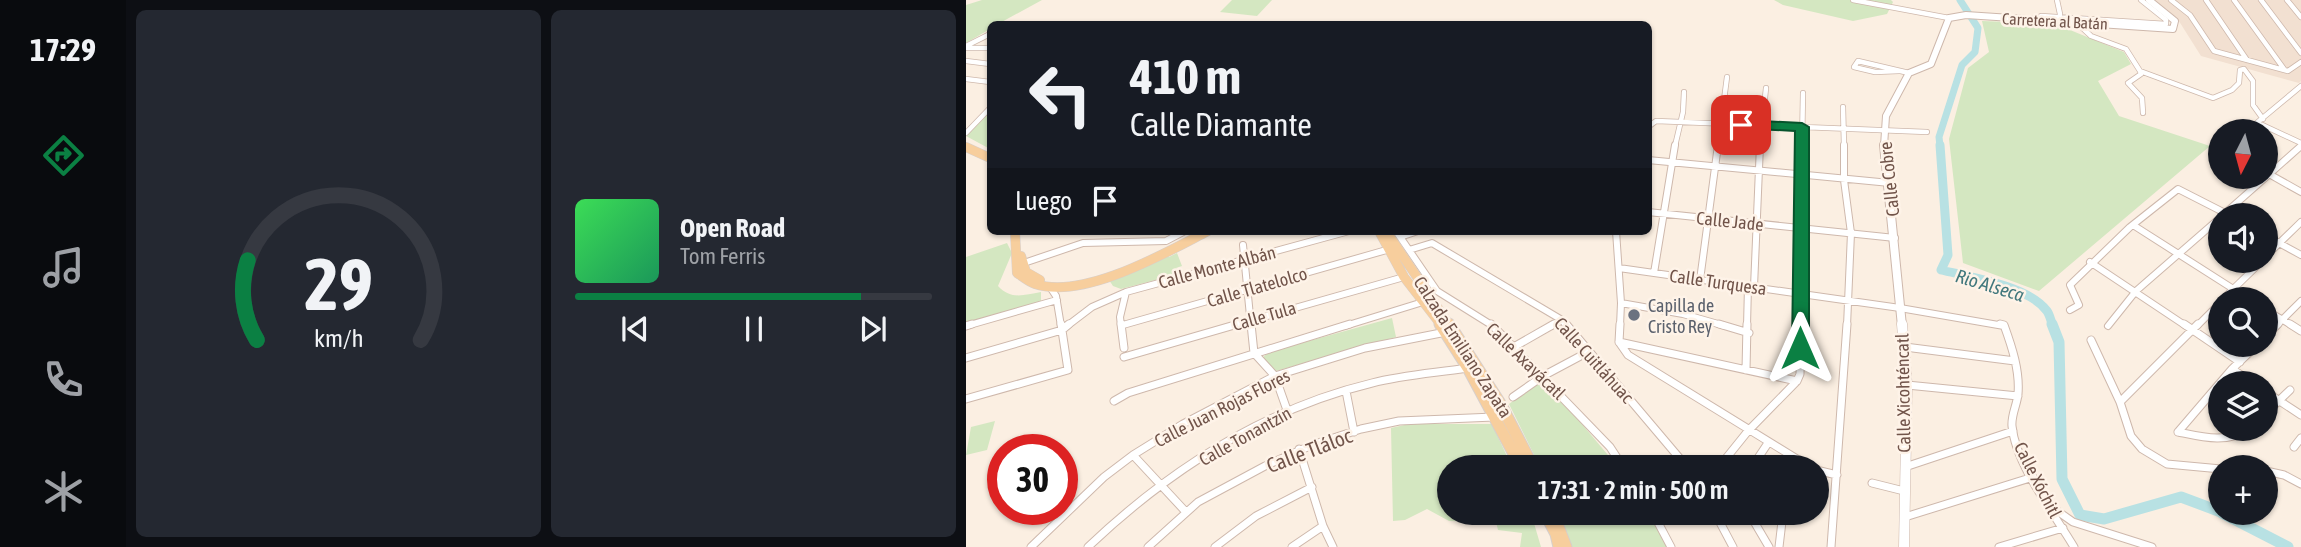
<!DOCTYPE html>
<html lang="es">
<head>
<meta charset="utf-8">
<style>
  body { margin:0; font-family:"Asap Condensed",sans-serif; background:#242831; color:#f1f3f6; height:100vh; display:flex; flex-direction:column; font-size:26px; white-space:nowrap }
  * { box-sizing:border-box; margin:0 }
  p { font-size:23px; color:#9ea1a6 }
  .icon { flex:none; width:38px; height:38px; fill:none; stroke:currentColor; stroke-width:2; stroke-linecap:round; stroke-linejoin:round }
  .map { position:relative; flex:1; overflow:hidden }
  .side { display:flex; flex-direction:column; gap:10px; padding:10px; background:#0d0f14; width:840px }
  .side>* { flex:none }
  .guide { position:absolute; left:21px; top:21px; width:665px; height:214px; border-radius:10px; box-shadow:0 2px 5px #0004; background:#171b24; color:#f1f3f6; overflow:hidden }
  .needle { width:46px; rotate:186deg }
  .fabs { position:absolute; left:1242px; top:119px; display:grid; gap:14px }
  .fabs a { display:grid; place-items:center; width:70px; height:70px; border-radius:50%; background:#171b24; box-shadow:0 2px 5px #0004; font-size:35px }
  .speed { position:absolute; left:21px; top:434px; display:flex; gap:14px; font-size:35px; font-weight:700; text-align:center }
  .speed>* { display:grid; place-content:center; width:91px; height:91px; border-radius:50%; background:#171b24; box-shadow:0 2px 5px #0004; line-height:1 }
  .speed .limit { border:10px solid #d22; background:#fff; color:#111 }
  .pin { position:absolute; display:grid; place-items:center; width:60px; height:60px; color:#fff; margin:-30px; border-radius:14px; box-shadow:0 4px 10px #0006 }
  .me { position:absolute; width:77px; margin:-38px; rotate:0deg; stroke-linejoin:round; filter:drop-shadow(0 0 5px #0008) }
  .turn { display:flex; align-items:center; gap:24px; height:147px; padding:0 28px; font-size:32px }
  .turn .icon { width:91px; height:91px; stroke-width:2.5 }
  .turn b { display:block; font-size:49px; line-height:60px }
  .then { display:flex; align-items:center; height:66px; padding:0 28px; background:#0003; gap:14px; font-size:26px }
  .side .tile { flex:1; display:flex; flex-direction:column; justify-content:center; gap:10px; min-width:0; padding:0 24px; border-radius:10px; background:#242831 }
  .side .dial { align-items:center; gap:0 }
  .dial svg { height:182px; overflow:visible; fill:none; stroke:#363941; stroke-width:7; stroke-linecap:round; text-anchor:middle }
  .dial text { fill:#f1f3f6; stroke:none }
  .song { display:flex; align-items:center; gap:21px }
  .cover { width:84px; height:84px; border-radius:10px; background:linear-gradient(135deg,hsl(130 70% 55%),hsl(150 70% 35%)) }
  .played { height:7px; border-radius:4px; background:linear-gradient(90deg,#0b8043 80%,#363941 80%) }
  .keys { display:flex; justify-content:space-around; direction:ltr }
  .side .tiles { flex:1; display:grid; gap:10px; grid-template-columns:repeat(2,1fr) }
  .trip { position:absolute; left:471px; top:455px; width:392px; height:70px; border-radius:35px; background:#171b24; box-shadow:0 2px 5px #0004; font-weight:600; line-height:70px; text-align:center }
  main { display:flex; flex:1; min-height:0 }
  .tabs { display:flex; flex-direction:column; width:126px; justify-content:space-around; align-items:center; background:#090b0e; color:#9ea1a6 }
  .tabs .icon { width:49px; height:49px }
  .tabs .current { color:#0b8043 }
  .tabs b { font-size:32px; color:#f1f3f6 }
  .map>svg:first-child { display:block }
  .residential { fill:#f2e0d1 }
  .green { fill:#d4e7c1 }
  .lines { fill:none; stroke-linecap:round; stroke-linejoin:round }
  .river-far2 { stroke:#b8e1e3; stroke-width:7 }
  .river-far1 { stroke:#b8e1e3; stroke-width:9 }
  .river { stroke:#b8e1e3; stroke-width:11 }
  .minor-far2-casing { stroke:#ceb8ac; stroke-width:6 }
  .minor-far1-casing { stroke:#ceb8ac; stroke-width:8 }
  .minor-casing { stroke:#ceb8ac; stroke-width:9 }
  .tertiary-far2-casing { stroke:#ceb8ac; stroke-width:8 }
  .tertiary-far1-casing { stroke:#ceb8ac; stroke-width:10 }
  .tertiary-casing { stroke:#ceb8ac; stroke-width:11 }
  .primary-far1-casing { stroke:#d7cfcc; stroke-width:10 }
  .primary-casing { stroke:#d7cfcc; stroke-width:13 }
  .minor-far2 { stroke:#fff; stroke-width:4.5 }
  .minor-far1 { stroke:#fff; stroke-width:6 }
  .minor { stroke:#fff; stroke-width:7 }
  .tertiary-far2 { stroke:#fff; stroke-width:6 }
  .tertiary-far1 { stroke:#fff; stroke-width:8 }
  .tertiary { stroke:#fff; stroke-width:10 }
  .primary-far1 { stroke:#f7ce9d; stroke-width:9 }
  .primary { stroke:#f7ce9d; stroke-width:11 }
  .route { fill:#0b8043; stroke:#07532c; stroke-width:2 }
  .worship-dot { fill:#6b7280; stroke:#fef3e8; stroke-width:2.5 }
  .labels { text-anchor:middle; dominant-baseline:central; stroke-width:5; stroke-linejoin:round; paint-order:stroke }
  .far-street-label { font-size:16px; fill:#71544a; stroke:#fef3e8 }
  .street-label { font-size:18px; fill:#71544a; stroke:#fef3e8 }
  .worship-label { font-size:18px; fill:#5b616d; stroke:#fef3e8; text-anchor:start }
  .water-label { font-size:19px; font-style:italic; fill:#42787d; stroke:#fef3e8 }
  .near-street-label { font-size:21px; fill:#71544a; stroke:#fef3e8 }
</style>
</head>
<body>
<main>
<nav class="tabs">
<b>17:29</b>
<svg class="icon current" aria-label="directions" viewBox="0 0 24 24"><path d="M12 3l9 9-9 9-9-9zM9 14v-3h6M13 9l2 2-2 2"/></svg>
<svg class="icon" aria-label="music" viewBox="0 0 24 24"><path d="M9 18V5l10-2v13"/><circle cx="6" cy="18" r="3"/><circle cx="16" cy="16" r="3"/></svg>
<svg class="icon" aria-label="phone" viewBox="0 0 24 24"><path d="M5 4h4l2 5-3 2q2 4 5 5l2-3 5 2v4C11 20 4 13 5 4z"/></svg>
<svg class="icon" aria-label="climate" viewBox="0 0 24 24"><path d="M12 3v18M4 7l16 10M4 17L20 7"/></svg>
</nav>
<section class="side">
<div class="tiles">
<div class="tile dial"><svg viewBox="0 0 100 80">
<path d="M14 69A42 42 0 1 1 86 69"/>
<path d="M14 69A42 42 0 0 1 10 34" stroke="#0b8043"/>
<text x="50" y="56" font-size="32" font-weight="700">29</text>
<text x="50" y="72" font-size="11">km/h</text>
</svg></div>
<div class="tile">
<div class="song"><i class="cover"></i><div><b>Open Road</b><p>Tom Ferris</p></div></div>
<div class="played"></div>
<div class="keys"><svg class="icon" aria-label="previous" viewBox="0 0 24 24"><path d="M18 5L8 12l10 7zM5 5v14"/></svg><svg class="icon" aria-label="pause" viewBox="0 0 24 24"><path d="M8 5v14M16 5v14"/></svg><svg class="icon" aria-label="next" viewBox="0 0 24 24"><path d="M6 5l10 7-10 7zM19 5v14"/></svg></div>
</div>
</div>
</section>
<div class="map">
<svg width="1335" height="547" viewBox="0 0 1335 547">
  <rect width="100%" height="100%" fill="#fbefe2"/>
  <path class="residential" d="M1187 0H1335V81L1333 83 1235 56 1211 18Z"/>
  <path class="green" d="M16 0H76L32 24H24V29L0 43V5Z
    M266 0H306L291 16 254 12Z
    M808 0H925L927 2 921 14 887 21 817 5Z
    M1016 21 1098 24 1104 30 1158 52 1165 64 1132 81 1153 116 1244 146 1073 291 997 263 983 139 1002 68 1023 52Z
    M24 110V149L0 136Z
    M41 243 46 253 32 286C45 300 57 295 75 292V302L0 323V257Z
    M211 253 216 266 210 268 213 274 155 289 147 286 143 280 200 255 203 257Z
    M426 318 430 337 310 371 295 359 303 352Z
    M576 380 584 386 652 467H574L543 404Z
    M29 421 21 450 0 455 5 427Z
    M457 421 468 424H526L546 467H483V513H565L575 547H554L556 533 532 530 530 522 483 521 461 509 439 520 427 521 425 428Z
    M594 513H690L704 547H604Z"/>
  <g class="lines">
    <path class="river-far2" d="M974 146 973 137 996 65 1009 52 1012 28 994 0"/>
    <path class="river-far1" d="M974 145 982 255 975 270C1004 277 1063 286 1081 311 1084 315 1085 322 1087 326"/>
    <path class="river" d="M1086 324 1093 342 1096 479 1114 515 1138 519 1215 497 1255 512
      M1256 513 1322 547"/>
    <g class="minor-far2-casing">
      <path id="minor-far2" d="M887 0 983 18
        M1091 0 1094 14
        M1175 0 1200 20V24
        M1205 0 1224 15 1248 51 1322 71 1335 62
        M1240 0 1281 60
        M1268 0 1318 69
        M1295 0 1335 53
        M1321 0 1335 17
        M1075 16 1200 24
        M1109 21 1125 36 1160 49 1174 71 1247 98 1266 90 1273 83 1274 70 1278 69 1287 81V105L1297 119
        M0 46 24 34
        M0 48H24
        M0 61 24 64
        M933 71 909 72 888 67 892 61 943 73
        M1174 71 1175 74 1162 83 1176 98 1177 113
        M0 79 24 82
        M877 107 878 146
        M1292 123 1335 143
        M682 127 690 121 961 132
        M1281 131 1335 86
        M0 133 24 108
        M709 146 717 112 718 92
        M752 146 761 77
        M794 146 800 88
        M836 146 837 93"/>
    </g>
    <g class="minor-far1-casing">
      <path id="minor-far1" d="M878 145V180L885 233 881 326
        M682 160 924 183
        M1303 174 1335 192
        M1300 177 1335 146
        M682 212 929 238
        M1257 215 1300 177
        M1167 225 1283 299
        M430 231 471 291 527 326
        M650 231 655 303 654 326
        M1300 236 1335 255
        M434 237 452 231
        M277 245 285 326
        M443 250 466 243 596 320 601 326
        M1300 256 1335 222
        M1124 262 1220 326
        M55 264 117 243 200 241 219 231
        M653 268 934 308 1038 326
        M688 273 709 145
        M734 280 752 145
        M84 287 90 296 95 326
        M788 287 794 145
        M1257 299 1296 261
        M655 303 717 314 759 326
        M1104 310 1113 305 1104 285 1164 227 1212 189 1263 215
        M1300 310 1327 326
        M157 325 424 249
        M0 326 91 300
        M101 326 126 307 160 292 383 231
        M155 326 154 317 160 292
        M266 326 438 277
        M379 326 457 302
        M585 326 596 320
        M781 326 782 286
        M835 326 836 145
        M1142 326 1170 291 1255 217
        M1231 326 1255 302
        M1310 326 1335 301"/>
    </g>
    <g class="minor-casing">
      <path id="minor" d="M155 324 158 348
        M285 324 288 353 309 376 321 410
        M525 324 644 447 657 467
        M600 324 721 467
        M753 324 783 333
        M1034 324 1038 325C1046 347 1054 371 1052 394 1051 405 1045 415 1046 426 1050 466 1088 513 1108 547
        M1218 324 1274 362
        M1324 324 1335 331
        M0 326 6 324
        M1300 336 1312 324
        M1125 340 1154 402 1165 436 1176 449 1201 464 1255 469
        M653 342 654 324
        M653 342 662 355 844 467
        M653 342 831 381
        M939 347 1049 361
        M546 348 588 324
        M158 357 272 324
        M0 358 96 330 103 324
        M1266 369 1287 383
        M780 370 781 324
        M941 385 1052 396
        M380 391 388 432
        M1300 392 1335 415
        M547 397 577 376 622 352
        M0 399 102 370 95 324
        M148 401 162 393 384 324
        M1154 402 1232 324
        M1300 413 1324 390
        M1212 432 1266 369 1291 345
        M1212 432C1236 437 1261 444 1283 429
        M1328 447 1335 438
        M333 449 357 526 367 547
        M167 455 219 511
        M753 467 782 431 831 381 834 374 835 324
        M786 467 802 443
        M939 467 1047 431
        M850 470 871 475
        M1300 471 1318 475 1335 484
        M906 483 938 491
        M1087 508 1107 522 1186 547
        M687 513 705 547
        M749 513 767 547
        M783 513 803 547
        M939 517 1067 477
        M65 547 138 477 167 455 217 424 309 376 399 348 480 332
        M122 547C202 471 298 409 406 383 437 375 469 373 501 368
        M182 547 232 502 299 466 346 445 395 429 433 421 528 417
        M249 547 290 516 346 487
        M326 547 357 526
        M813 547 817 513
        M865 547 881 324
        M1033 547 1097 528"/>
    </g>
    <g class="tertiary-far2-casing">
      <path id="tertiary-far2" d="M918 146 920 116 943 73 965 64 983 18 1000 15 1207 29 1209 21 1183 0"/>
    </g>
    <g class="tertiary-far1-casing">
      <path id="tertiary-far1" d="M918 145 936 326"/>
    </g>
    <g class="tertiary-casing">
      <path id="tertiary" d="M936 324 941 385 938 547"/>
    </g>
    <g class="primary-far1-casing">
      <path id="primary-far1" d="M0 147 24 158
        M49 231 51 273C57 277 63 282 69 284 118 300 199 253 242 231
        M413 231 438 277 476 326
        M420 231 484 326
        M55 256 60 272 74 280"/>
    </g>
    <g class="primary-casing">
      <path id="primary" d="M474 324 502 368 555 467
        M483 324 535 405 567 467
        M579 513 590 534 593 547
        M587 513 600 547"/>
    </g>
    <use href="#minor-far2" class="minor-far2"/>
    <use href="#minor-far1" class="minor-far1"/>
    <use href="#minor" class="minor"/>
    <use href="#tertiary-far2" class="tertiary-far2"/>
    <use href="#tertiary-far1" class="tertiary-far1"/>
    <use href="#tertiary" class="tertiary"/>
    <use href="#primary-far1" class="primary-far1"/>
    <use href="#primary" class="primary"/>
  </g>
  <path class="route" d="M775 120 836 123 843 127V348L840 353 834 355 828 353 826 348 829 131 771 128V122Z"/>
  <circle class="worship-dot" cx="668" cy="315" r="7"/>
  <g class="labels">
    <g class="far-street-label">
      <text transform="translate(1089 21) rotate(3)">Carretera al Batán</text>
    </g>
    <g class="street-label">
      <text transform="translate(923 179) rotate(-96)">Calle Cobre</text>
      <text transform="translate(764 221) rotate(6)">Calle Jade</text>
      <text transform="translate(251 267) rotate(-15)">Calle Monte Albán</text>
      <text transform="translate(752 282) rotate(8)">Calle Turquesa</text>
      <text transform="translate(291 287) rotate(-16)">Calle Tlatelolco</text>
      <text transform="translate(298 316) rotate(-16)">Calle Tula</text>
      <text transform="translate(497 347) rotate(57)">Calzada Emiliano Zapata</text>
      <text transform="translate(628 360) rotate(48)">Calle Cuitláhuac</text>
      <text transform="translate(560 361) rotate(44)">Calle Axayácatl</text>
      <text transform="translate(937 393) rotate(-91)">Calle Xicohténcatl</text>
      <text transform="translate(256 408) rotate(-27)">Calle Juan Rojas Flores</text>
      <text transform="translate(279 436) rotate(-29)">Calle Tonantzín</text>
      <text transform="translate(1072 480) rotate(63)">Calle Xóchitl</text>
    </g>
    <g class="worship-label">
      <text x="682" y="305">Capilla de<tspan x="682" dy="21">Cristo Rey</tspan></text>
    </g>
    <g class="water-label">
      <text transform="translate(1024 285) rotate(17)">Rio Alseca</text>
    </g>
    <g class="near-street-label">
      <text transform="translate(343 450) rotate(-21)">Calle Tláloc</text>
    </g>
  </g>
</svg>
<div class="fabs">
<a><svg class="needle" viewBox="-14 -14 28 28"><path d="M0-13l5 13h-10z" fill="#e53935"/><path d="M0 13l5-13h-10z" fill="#9ea1a6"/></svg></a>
<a><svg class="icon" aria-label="sound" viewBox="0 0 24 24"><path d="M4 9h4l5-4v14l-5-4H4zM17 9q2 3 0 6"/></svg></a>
<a><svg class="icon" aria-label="search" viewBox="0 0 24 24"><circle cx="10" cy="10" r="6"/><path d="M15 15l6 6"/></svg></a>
<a><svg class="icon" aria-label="layers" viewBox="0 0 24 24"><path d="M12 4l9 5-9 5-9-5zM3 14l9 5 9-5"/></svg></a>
<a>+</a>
</div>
<div class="speed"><div class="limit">30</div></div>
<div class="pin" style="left:775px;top:125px;background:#d93025"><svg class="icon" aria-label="arrive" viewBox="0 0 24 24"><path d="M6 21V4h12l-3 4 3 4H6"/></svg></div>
<svg class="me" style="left:834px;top:348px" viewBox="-20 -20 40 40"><path d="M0-17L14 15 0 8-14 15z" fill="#0b8043" stroke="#fff" stroke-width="4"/></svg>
<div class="trip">17:31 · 2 min · 500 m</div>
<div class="guide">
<div class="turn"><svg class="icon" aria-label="left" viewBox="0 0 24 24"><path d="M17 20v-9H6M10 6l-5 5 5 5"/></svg><div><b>410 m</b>Calle Diamante</div></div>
<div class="then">Luego<svg class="icon" aria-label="arrive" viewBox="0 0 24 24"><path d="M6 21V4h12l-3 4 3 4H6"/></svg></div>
</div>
</div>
</main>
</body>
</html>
